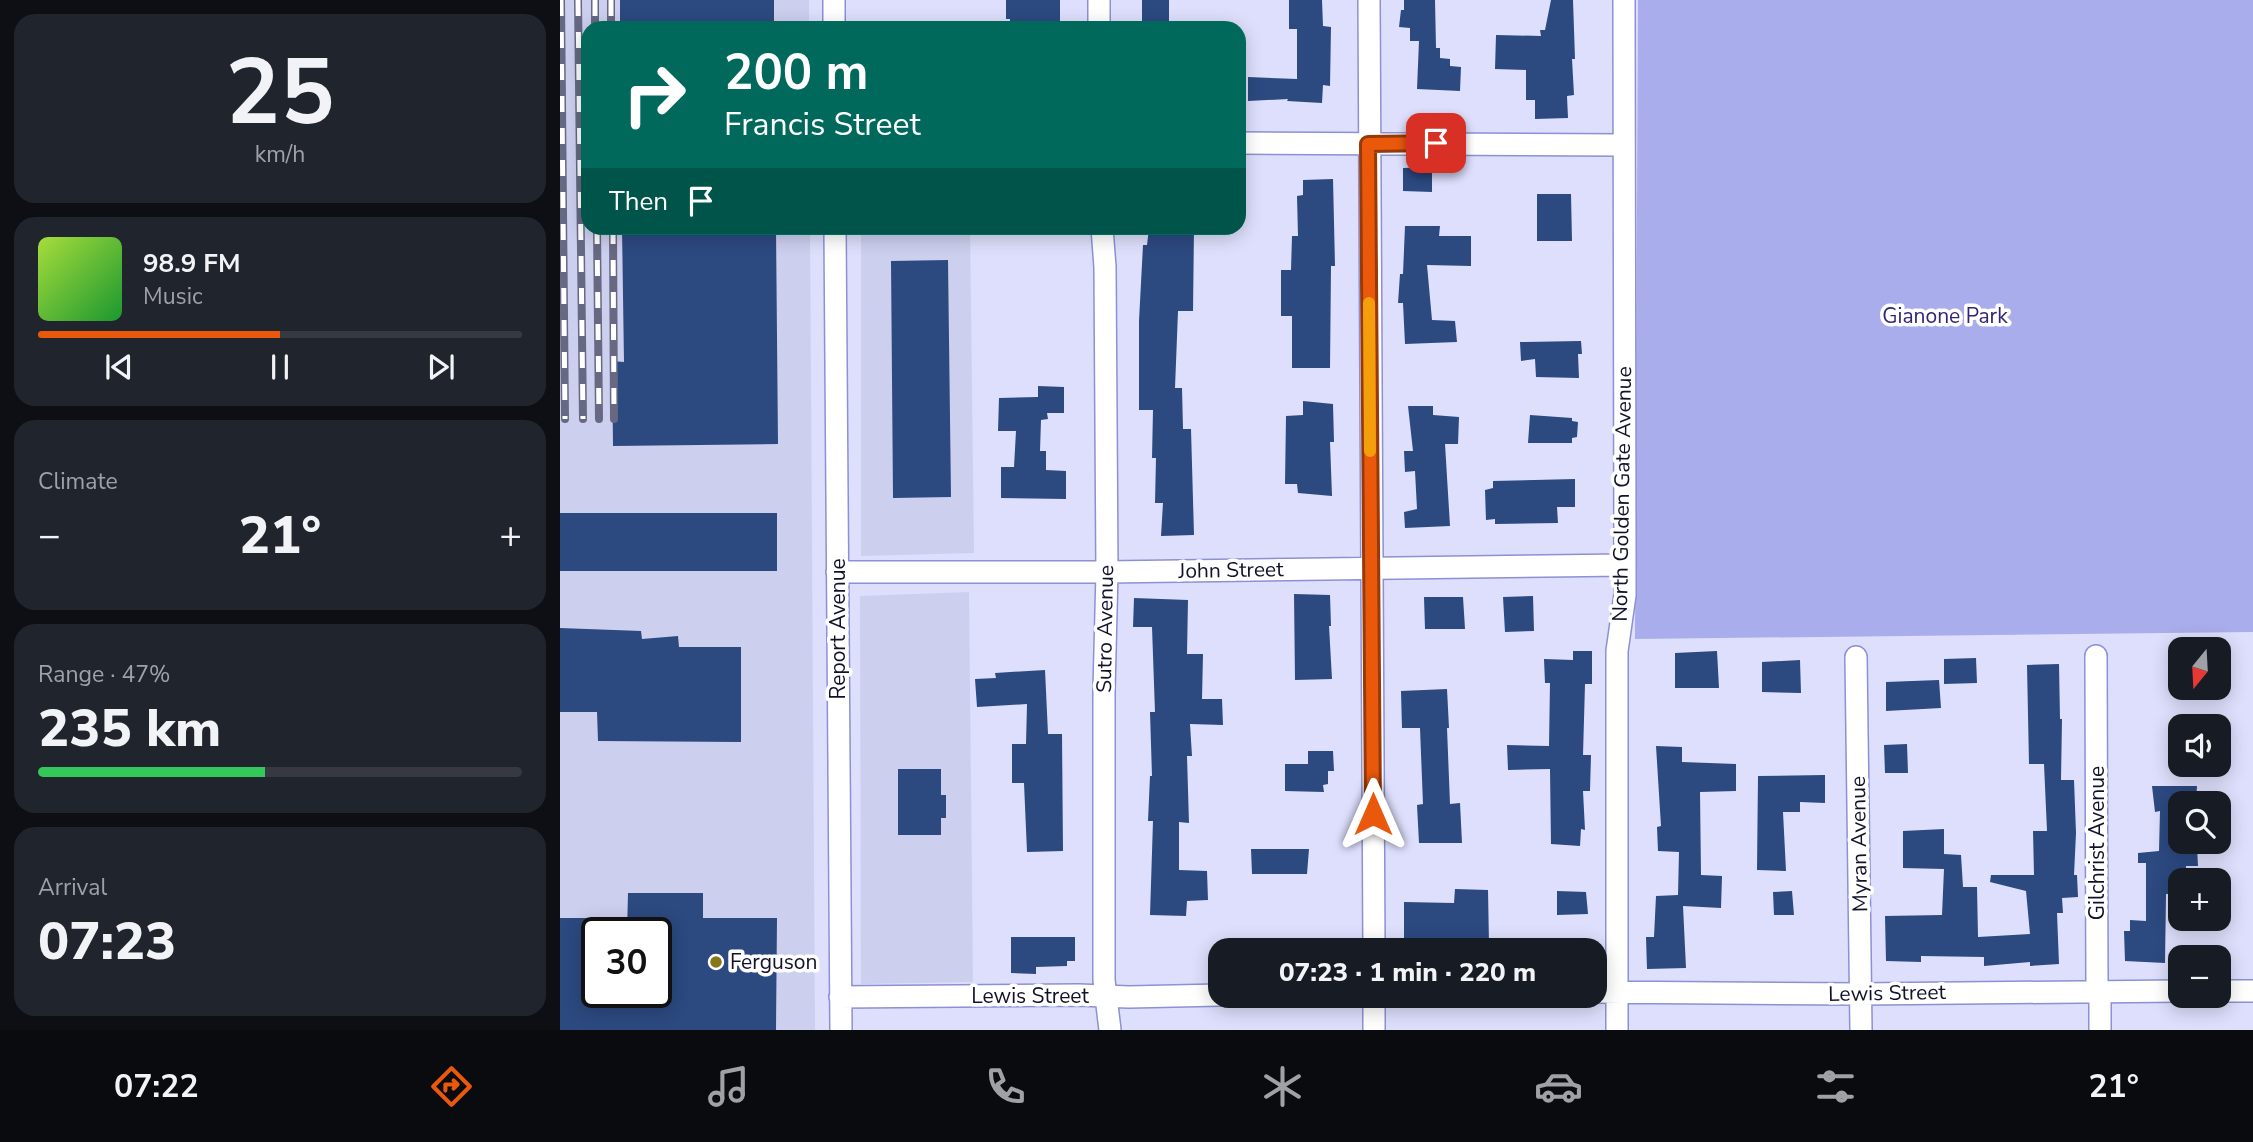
<!DOCTYPE html>
<html lang="en">
<head>
<meta charset="utf-8">
<style>
  body { margin:0; font-family:"Nunito Sans",sans-serif; background:#20242c; color:#f1f3f6; height:100vh; display:flex; flex-direction:column; font-size:26px; white-space:nowrap }
  * { box-sizing:border-box; margin:0 }
  p { font-size:23px; color:#9ea1a6 }
  .icon { flex:none; width:38px; height:38px; fill:none; stroke:currentColor; stroke-width:2; stroke-linecap:round; stroke-linejoin:round }
  .map { position:relative; flex:1; overflow:hidden }
  .panel { display:flex; flex-direction:column; gap:14px; padding:14px; background:#0d0f14; width:560px }
  .panel>* { flex:none }
  .hud { position:absolute; left:21px; top:21px; width:665px; height:214px; border-radius:21px; box-shadow:0 4px 18px #0003; background:#00695c; color:#fff; overflow:hidden }
  .needle { width:46px; rotate:198deg }
  .fabs { position:absolute; left:1608px; top:637px; display:grid; gap:14px }
  .fabs a { display:grid; place-items:center; width:63px; height:63px; border-radius:14px; background:#171b24; box-shadow:0 4px 18px #0003; font-size:35px }
  .speed { position:absolute; left:21px; top:917px; display:flex; gap:14px; font-size:35px; font-weight:700; text-align:center }
  .speed>* { display:grid; place-content:center; width:91px; height:91px; border-radius:50%; background:#171b24; box-shadow:0 4px 18px #0003; line-height:1 }
  .speed .limit { border:4px solid #111; border-radius:10px; background:#fff; color:#111 }
  .pin { position:absolute; display:grid; place-items:center; width:60px; height:60px; color:#fff; margin:-30px; border-radius:14px; box-shadow:0 4px 10px #0006 }
  .me { position:absolute; width:77px; margin:-38px; rotate:0deg; stroke-linejoin:round; filter:drop-shadow(0 0 5px #0008) }
  .turn { display:flex; align-items:center; gap:24px; height:147px; padding:0 28px; font-size:32px }
  .turn .icon { width:91px; height:91px; stroke-width:2.5 }
  .turn b { display:block; font-size:49px; line-height:60px }
  .then { display:flex; align-items:center; height:66px; padding:0 28px; background:#0003; gap:14px; font-size:26px }
  .big { font-size:52px; font-weight:800; line-height:1.1 }
  .panel .widget { flex:1; display:flex; flex-direction:column; justify-content:center; gap:10px; min-width:0; padding:0 24px; border-radius:21px; background:#20242c }
  .panel .dial { align-items:center; gap:0 }
  .dial b { font-size:91px; line-height:1 }
  .song { display:flex; align-items:center; gap:21px }
  .cover { width:84px; height:84px; border-radius:10px; background:linear-gradient(135deg,hsl(80 70% 55%),hsl(130 70% 35%)) }
  .played { height:7px; border-radius:4px; background:linear-gradient(90deg,#ea580c 50%,#363941 50%) }
  .keys { display:flex; justify-content:space-around; direction:ltr }
  .heat { display:flex; justify-content:space-between; align-items:center; font-size:38px; direction:ltr }
  .charge { height:10px; border-radius:5px; background:linear-gradient(90deg,#34c759 47%,#363941 0) }
  .trip { position:absolute; left:648px; top:938px; width:399px; height:70px; border-radius:21px; background:#171b24; box-shadow:0 4px 18px #0003; font-weight:800; line-height:70px; text-align:center }
  .tabs { display:flex; height:112px; justify-content:space-around; align-items:center; background:#090b0e; color:#9ea1a6 }
  .tabs .icon { width:49px; height:49px }
  .tabs .active { color:#ea580c }
  .tabs b { font-size:32px; color:#f1f3f6 }
  main { display:flex; flex:1; min-height:0 }
  .map>svg:first-child { display:block }
  .built { fill:#cdcfef; fill-rule:evenodd }
  .green { fill:#aaadeb }
  .building { fill:#2c4980 }
  .lines { fill:none; stroke-linecap:round; stroke-linejoin:round }
  .minor-casing { stroke:#8d90d3; stroke-width:24 }
  .minor { stroke:#fff; stroke-width:21 }
  .rail-casing { stroke:#676882; stroke-width:8 }
  .rail { stroke:#fff; stroke-width:5; stroke-dasharray:16; stroke-linecap:butt }
  .route-casing { stroke:#983908; stroke-width:18 }
  .route { stroke:#ea580c; stroke-width:12 }
  .slow { stroke:#f59e0b; stroke-width:12 }
  .poi-dot { fill:#84781d; stroke:#fff; stroke-width:2.5 }
  .labels { text-anchor:middle; dominant-baseline:central; stroke-width:7; stroke-linejoin:round; paint-order:stroke }
  .park-label { font-size:21px; fill:#2e2576; stroke:#fff }
  .street-label { font-size:21px; fill:#11112a; stroke:#fff }
  .poi-label { font-size:21px; fill:#11112a; stroke:#fff; text-anchor:start }
</style>
</head>
<body>
<main>
<section class="panel">
<div class="widget dial"><b>25</b><p>km/h</p></div>
<div class="widget">
<div class="song"><i class="cover"></i><div><b>98.9 FM</b><p>Music</p></div></div>
<div class="played"></div>
<div class="keys"><svg class="icon" aria-label="previous" viewBox="0 0 24 24"><path d="M18 5L8 12l10 7zM5 5v14"/></svg><svg class="icon" aria-label="pause" viewBox="0 0 24 24"><path d="M8 5v14M16 5v14"/></svg><svg class="icon" aria-label="next" viewBox="0 0 24 24"><path d="M6 5l10 7-10 7zM19 5v14"/></svg></div>
</div>
<div class="widget"><p>Climate</p>
<div class="heat"><a>−</a><b class="big">21°</b><a>+</a></div>
</div>
<div class="widget"><p>Range · 47%</p><b class="big">235 km</b><div class="charge"></div></div>
<div class="widget"><p>Arrival</p><b class="big">07:23</b></div>
</section>
<div class="map">
<svg width="1693" height="1030" viewBox="0 0 1693 1030">
  <rect width="100%" height="100%" fill="#dddffc"/>
  <path class="built" d="M0 0H249V28H28V228H250L255 1030H0ZM37 933H96V992H37Z
    M301 228H410L414 553 301 556Z
    M409 592 413 982 301 984 300 596Z"/>
  <path class="green" d="M1078 0H1693V632L1075 639Z"/>
  <path class="building" d="M60 0H214V28H60Z
    M446 0H500V28H450V19H446Z
    M582 0H609V28H582Z
    M729 0H762L763 26 771 27 770 86 763 85 762 103 727 101 728 99 688 101V77L737 79V29H729Z
    M844 0H875L876 48H880V58L890 59V66L901 67 900 91 857 89 859 41H850V28L839 27 841 10H844Z
    M991 0H1013L1015 59H1012L1014 95 1007 96 1008 118 975 119V100H966V70L935 69 936 35 981 36 980 30H985Z
    M872 167V192L843 191V168Z
    M773 179 775 266H771L770 368H732V316H721V270H731L732 236H738L737 196 743 195V180Z
    M977 194H1011L1012 241H977Z
    M845 226H880L879 236H911V266L867 265 872 320 895 321 897 342 845 344 843 303H838L840 274H843Z
    M62 228H216L218 444 53 446 52 361 64 362Z
    M589 228H634L633 311H618L615 388H622L623 429H631L634 535 601 536 603 503H595L596 458H592L593 410H579V321L583 245H587Z
    M388 260 391 497 333 498 331 261Z
    M1021 341 1022 354H1018L1019 378 976 377 975 359 961 361 960 342Z
    M478 386 504 387V413H487L488 419 481 420 480 451H486V470L506 471V499L441 498V467H454L456 431H438L439 398 478 397Z
    M743 401 773 404 774 442H770L772 496 738 493 737 484H725L726 416 743 415Z
    M848 406H873V415L899 417 898 444H885L890 526 845 528 844 512 857 509 855 471 845 472 844 451H853Z
    M970 415 1012 418V421L1018 422 1017 437 1012 438V443H968Z
    M1015 479V507H997L998 523 935 524V519L926 520 925 490 933 488V481Z
    M0 513H217V571H0Z
    M734 594 770 595 771 626H769L772 679 735 680Z
    M973 596 974 631 945 632 943 597Z
    M864 597H903L905 629H865Z
    M574 598 628 600 627 654H643L642 699H662L663 725 630 724 632 756H627L629 823 619 822V870L647 871 648 900 627 901 626 916 590 915 593 821H588L590 776H592L590 712H595L592 627H573Z
    M0 628 81 631 82 639 118 636 119 647H181V742L38 741 37 712H0Z
    M1013 651H1032V684H1025L1023 755H1031L1030 791H1023L1025 830 1021 829 1020 846 991 844 990 769 948 770 947 745 989 746 990 683H985L984 659 1013 660Z
    M1157 651 1159 688H1115V653Z
    M1416 658 1417 683 1384 684V659Z
    M1240 660 1241 693 1202 692V662Z
    M1499 664 1500 719H1502L1501 780H1514L1516 833 1514 875H1517L1518 897 1502 898 1503 913H1497L1499 964 1470 966V962L1424 966V957L1361 956V962L1326 961 1325 916 1382 915 1384 869 1343 868V831L1384 829V865V854L1401 855 1403 887H1417L1418 937 1470 934 1466 891 1430 882 1431 875H1474L1473 831H1487L1484 764H1469L1467 665Z
    M485 670 488 734H502L503 851 467 852 464 783H452V744H466L467 704 417 707 415 679 436 678 435 673Z
    M1379 680 1381 708 1326 711V682Z
    M887 689 889 728H887L890 804 900 803 902 843H859L857 805 863 804 860 728H842L841 691Z
    M1347 744 1348 773H1325L1324 745Z
    M1096 746 1122 747V762L1176 764V791L1140 792 1141 875 1162 876 1161 908 1123 906 1126 968 1087 969 1086 937H1094L1096 896 1118 895 1119 852 1098 851 1097 827 1101 826Z
    M748 751H773L774 771H768V784L763 785 764 792 725 791V764H748Z
    M338 769H381V795H386V818H381V835H338Z
    M1265 775V803L1240 802V812H1223L1226 871 1197 870 1198 776Z
    M1592 786H1637L1636 803H1620V848L1637 847 1638 866H1626V880H1620V894H1606L1605 963 1565 961 1564 931H1570V920L1586 921V863H1578V853L1599 851 1600 811 1595 812Z
    M691 849H749L747 874H692Z
    M895 889 928 890 929 944H885L886 950H844V902L894 903Z
    M997 891 1026 892 1028 914 997 915Z
    M1232 891 1234 915H1214L1213 892Z
    M68 893H143V918H217L216 1030H0V918H37V992H96V933H67Z
    M451 937H515V961H507V966L476 967V974L451 973Z"/>
  <g class="lines">
    <g class="minor-casing">
      <path id="minor" d="M274 0V28
        M539 0V28
        M809 0 814 950
        M679 143 1064 145
        M275 228 281 1030
        M542 228 545 267 547 572 544 690V980L550 1030
        M277 572H547L1065 565
        M1536 656 1537 992 1540 998V1030
        M1296 657 1301 1030
        M1659 991H1693
        M1034 992 1301 994 1620 991
        M814 996V1030
        M280 997 519 995 569 997 660 995
        M1057 1030V651L1065 595V565L1064 0"/>
    </g>
    <use href="#minor" class="minor"/>
    <g class="rail-casing">
      <path id="rail" d="M1 0 5 419
        M18 0 23 419
        M35 0V28
        M51 0V28
        M37 228 39 419
        M53 228 54 419"/>
    </g>
    <use href="#rail" class="rail"/>
  </g>
  <g class="lines">
    <g class="route-casing">
      <path id="route" d="M813 814 808 144 876 143"/>
    </g>
    <use href="#route" class="route"/>
    <path class="slow" d="M809 303 810 451"/>
  </g>
  <circle class="poi-dot" cx="156" cy="962" r="7"/>
  <g class="labels">
    <g class="park-label">
      <text x="1385" y="316">Gianone Park</text>
    </g>
    <g class="street-label">
      <text transform="translate(1062 494) rotate(-89)">North Golden Gate Avenue</text>
      <text transform="translate(671 570) rotate(-1)">John Street</text>
      <text transform="translate(278 629) rotate(-90)">Report Avenue</text>
      <text transform="translate(545 629) rotate(-89)">Sutro Avenue</text>
      <text transform="translate(1537 843) rotate(-90)">Gilchrist Avenue</text>
      <text transform="translate(1299 844) rotate(-91)">Myran Avenue</text>
      <text transform="translate(1327 993) rotate(-1)">Lewis Street</text>
      <text x="470" y="996">Lewis Street</text>
    </g>
    <g class="poi-label">
      <text x="170" y="962">Ferguson</text>
    </g>
  </g>
</svg>
<div class="fabs">
<a><svg class="needle" viewBox="-14 -14 28 28"><path d="M0-13l5 13h-10z" fill="#e53935"/><path d="M0 13l5-13h-10z" fill="#9ea1a6"/></svg></a>
<a><svg class="icon" aria-label="sound" viewBox="0 0 24 24"><path d="M4 9h4l5-4v14l-5-4H4zM17 9q2 3 0 6"/></svg></a>
<a><svg class="icon" aria-label="search" viewBox="0 0 24 24"><circle cx="10" cy="10" r="6"/><path d="M15 15l6 6"/></svg></a>
<a>+</a>
<a>−</a>
</div>
<div class="speed"><div class="limit">30</div></div>
<div class="pin" style="left:876px;top:143px;background:#d93025"><svg class="icon" aria-label="arrive" viewBox="0 0 24 24"><path d="M6 21V4h12l-3 4 3 4H6"/></svg></div>
<svg class="me" style="left:813px;top:814px" viewBox="-20 -20 40 40"><path d="M0-17L14 15 0 8-14 15z" fill="#ea580c" stroke="#fff" stroke-width="4"/></svg>
<div class="trip">07:23 · 1 min · 220 m</div>
<div class="hud">
<div class="turn"><svg class="icon" aria-label="right" viewBox="0 0 24 24"><path d="M7 20v-9h11M14 6l5 5-5 5"/></svg><div><b>200 m</b>Francis Street</div></div>
<div class="then">Then<svg class="icon" aria-label="arrive" viewBox="0 0 24 24"><path d="M6 21V4h12l-3 4 3 4H6"/></svg></div>
</div>
</div>
</main>
<nav class="tabs">
<b>07:22</b>
<svg class="icon active" aria-label="directions" viewBox="0 0 24 24"><path d="M12 3l9 9-9 9-9-9zM9 14v-3h6M13 9l2 2-2 2"/></svg>
<svg class="icon" aria-label="music" viewBox="0 0 24 24"><path d="M9 18V5l10-2v13"/><circle cx="6" cy="18" r="3"/><circle cx="16" cy="16" r="3"/></svg>
<svg class="icon" aria-label="phone" viewBox="0 0 24 24"><path d="M5 4h4l2 5-3 2q2 4 5 5l2-3 5 2v4C11 20 4 13 5 4z"/></svg>
<svg class="icon" aria-label="climate" viewBox="0 0 24 24"><path d="M12 3v18M4 7l16 10M4 17L20 7"/></svg>
<svg class="icon" aria-label="car" viewBox="0 0 24 24"><path d="M5 17H2v-5l4-1 3-4h7l3 4 3 1v5h-3M9 17h6M6 11h13"/><circle cx="7" cy="17" r="2"/><circle cx="17" cy="17" r="2"/></svg>
<svg class="icon" aria-label="filters" viewBox="0 0 24 24"><path d="M4 7h16M4 17h16"/><circle cx="9" cy="7" r="2"/><circle cx="15" cy="17" r="2"/></svg>
<b>21°</b>
</nav>
</body>
</html>
